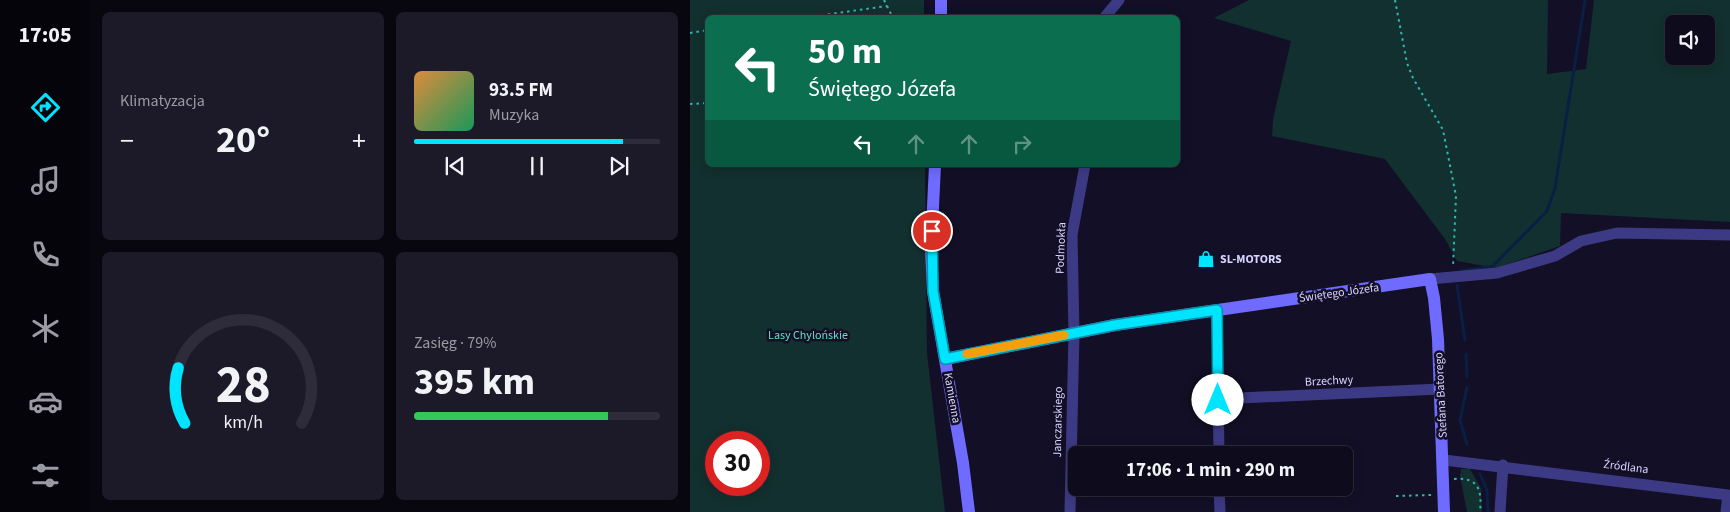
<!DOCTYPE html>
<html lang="pl">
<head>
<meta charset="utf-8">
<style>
  body { margin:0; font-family:"Source Sans 3",sans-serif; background:#1c1929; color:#f1f3f6; height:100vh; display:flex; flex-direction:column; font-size:19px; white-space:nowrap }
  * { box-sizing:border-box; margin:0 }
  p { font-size:16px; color:#9b9ba3 }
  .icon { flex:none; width:28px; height:28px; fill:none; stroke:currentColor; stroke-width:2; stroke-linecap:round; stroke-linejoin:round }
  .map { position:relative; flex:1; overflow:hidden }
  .panel { display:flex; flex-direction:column; gap:12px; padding:12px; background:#08060f; width:600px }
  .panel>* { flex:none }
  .guide { position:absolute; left:15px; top:15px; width:475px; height:152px; border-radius:8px; box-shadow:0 2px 12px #0003,0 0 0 1px #2e2b3b; background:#0b6e4f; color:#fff; overflow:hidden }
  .fabs { position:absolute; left:975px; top:15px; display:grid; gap:10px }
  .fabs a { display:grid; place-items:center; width:50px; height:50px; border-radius:8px; background:#0e0b1c; box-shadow:0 2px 12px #0003,0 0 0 1px #2e2b3b; font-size:25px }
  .speed { position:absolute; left:15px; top:431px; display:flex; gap:10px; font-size:25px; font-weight:700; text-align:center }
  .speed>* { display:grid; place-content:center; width:65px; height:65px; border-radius:50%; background:#0e0b1c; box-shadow:0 2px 12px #0003,0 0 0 1px #2e2b3b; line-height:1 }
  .speed .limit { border:8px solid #d22; background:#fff; color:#111 }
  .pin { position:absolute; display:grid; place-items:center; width:42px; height:42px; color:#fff; margin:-21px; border:2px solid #fff; border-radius:50%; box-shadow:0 1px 5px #0007 }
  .me { position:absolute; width:55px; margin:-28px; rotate:0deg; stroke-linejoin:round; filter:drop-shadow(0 0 4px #0008) }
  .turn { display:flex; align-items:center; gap:18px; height:105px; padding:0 20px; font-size:22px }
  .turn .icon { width:65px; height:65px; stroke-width:2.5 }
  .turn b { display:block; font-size:35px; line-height:42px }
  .lanes { display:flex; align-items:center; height:48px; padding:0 20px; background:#0003; justify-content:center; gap:25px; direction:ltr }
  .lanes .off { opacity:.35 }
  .big { font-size:38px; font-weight:700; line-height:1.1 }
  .panel .widget { flex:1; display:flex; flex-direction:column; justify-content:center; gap:8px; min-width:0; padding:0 18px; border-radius:8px; background:#1c1929 }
  .panel .dial { align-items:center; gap:0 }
  .dial svg { height:130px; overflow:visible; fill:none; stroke:#2e2b3b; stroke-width:7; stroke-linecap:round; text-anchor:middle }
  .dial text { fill:#f1f3f6; stroke:none }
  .song { display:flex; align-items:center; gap:15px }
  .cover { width:60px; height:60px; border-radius:8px; background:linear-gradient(135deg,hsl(30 70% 55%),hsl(150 70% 35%)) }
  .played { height:5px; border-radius:2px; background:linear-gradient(90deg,#00e5ff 85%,#2e2b3b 85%) }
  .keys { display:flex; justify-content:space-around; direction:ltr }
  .heat { display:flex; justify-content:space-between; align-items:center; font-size:28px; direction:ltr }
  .charge { height:8px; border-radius:4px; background:linear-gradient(90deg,#34c759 79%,#2e2b3b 0) }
  .panel .tiles { flex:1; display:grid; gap:12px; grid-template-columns:repeat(2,1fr) }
  .trip { position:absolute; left:378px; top:446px; width:285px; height:50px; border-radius:8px; background:#0e0b1c; box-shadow:0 2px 12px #0003,0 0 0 1px #2e2b3b; font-weight:700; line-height:50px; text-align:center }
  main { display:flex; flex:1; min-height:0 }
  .menu { display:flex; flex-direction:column; width:90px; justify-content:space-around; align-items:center; background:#06040b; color:#9b9ba3 }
  .menu .icon { width:35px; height:35px }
  .menu .selected { color:#00e5ff }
  .menu b { font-size:22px; color:#f1f3f6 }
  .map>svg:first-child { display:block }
  .green { fill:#12302f; fill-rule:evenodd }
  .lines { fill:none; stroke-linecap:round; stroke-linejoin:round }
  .stream { stroke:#0a1f44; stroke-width:3 }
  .path { stroke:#2fb8b0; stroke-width:2; stroke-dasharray:2.5 4; stroke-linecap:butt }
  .street { stroke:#3d3a85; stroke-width:11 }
  .secondary { stroke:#6f6bff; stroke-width:12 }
  .route-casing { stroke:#0095a6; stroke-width:12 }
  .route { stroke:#00e5ff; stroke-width:9 }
  .slow { stroke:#f59e0b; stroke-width:9 }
  .labels { text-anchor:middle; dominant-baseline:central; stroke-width:5; stroke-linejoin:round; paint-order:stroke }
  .street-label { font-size:12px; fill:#d9d4ff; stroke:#130f26 }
  .poi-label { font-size:12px; font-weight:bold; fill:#d9d4ff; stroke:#130f26; text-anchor:start }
  .park-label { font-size:12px; fill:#5fe0c0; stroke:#130f26 }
</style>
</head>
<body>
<main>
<nav class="menu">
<b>17:05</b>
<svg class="icon selected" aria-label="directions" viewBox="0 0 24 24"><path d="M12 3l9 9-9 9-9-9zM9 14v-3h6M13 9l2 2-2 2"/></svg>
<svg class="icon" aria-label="music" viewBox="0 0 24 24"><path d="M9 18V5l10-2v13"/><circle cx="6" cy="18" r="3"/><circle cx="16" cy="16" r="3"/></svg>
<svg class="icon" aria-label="phone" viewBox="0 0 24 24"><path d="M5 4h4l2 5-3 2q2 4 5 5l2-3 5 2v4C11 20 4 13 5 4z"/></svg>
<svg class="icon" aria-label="climate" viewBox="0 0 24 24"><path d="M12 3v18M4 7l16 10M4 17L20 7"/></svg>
<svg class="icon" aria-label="car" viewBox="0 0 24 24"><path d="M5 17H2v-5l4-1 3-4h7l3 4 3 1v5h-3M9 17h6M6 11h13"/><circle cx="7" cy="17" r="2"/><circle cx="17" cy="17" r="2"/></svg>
<svg class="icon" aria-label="filters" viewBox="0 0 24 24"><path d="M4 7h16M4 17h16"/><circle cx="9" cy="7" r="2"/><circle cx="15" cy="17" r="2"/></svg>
</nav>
<section class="panel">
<div class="tiles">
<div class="widget"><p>Klimatyzacja</p>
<div class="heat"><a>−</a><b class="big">20°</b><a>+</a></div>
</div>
<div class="widget">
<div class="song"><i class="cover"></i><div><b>93.5 FM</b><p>Muzyka</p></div></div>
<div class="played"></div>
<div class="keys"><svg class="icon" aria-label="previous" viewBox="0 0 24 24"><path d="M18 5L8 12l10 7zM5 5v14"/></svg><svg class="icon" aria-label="pause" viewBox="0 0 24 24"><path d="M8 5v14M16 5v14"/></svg><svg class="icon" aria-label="next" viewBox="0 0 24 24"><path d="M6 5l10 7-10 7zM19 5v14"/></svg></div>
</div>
<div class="widget dial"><svg viewBox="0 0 100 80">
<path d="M14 69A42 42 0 1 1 86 69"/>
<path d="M14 69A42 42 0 0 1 10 35" stroke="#00e5ff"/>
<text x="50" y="56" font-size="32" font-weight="700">28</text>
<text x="50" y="72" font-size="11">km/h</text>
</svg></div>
<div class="widget"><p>Zasięg · 79%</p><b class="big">395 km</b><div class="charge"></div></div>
</div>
</section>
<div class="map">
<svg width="1040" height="512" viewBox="0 0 1040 512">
  <rect width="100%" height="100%" fill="#130f26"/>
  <path class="green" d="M0 0H234V17L18 18V165H235L237 353 255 512H0ZM26 442H69V485H26Z
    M559 0H858L857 74 896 69 904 0H1040V222L871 213 870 246 806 268 767 261 755 239 695 159 582 136 583 119 601 41 524 18ZM984 24H1016V56H984Z
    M771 469H780L791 488 792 512H777L770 476Z"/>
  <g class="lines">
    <path class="stream" d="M771 271 803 266 857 211 865 188 895 0
      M767 285 775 340
      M776 354 777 377
      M777 444 770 420 777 387
      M790 474 797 490 798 512"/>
    <path class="path" d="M194 0 203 18
      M705 0 717 63 723 78 753 130 766 196 763 267
      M112 18 197 6
      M0 33 18 30
      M0 104 18 103
      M764 479C789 477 792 490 790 512
      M706 496 741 495"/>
    <path class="street" d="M414 18 429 0
      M740 279 807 273 865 256 891 241 927 233 1040 235
      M527 311 529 455
      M528 399 750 389
      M754 460 1038 495 1036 512
      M529 488 530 512
      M380 512 384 333 382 235 395 165
      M810 512 813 465"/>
    <path class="secondary" d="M251 18V0
      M245 165 241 249 243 291 273 463 279 512
      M255 359 425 325 740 279 744 298 748 339 754 512"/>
  </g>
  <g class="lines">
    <g class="route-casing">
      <path id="route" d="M242 231 243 291 255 359 425 325 527 310 528 400"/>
    </g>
    <use href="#route" class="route"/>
    <path class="slow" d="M277 354 374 335"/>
  </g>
  <defs>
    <g id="shop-bare" transform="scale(1.35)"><path d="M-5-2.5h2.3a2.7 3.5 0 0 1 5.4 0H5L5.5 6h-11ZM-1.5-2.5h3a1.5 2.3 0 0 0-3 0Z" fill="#00e5ff" stroke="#130f26" stroke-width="2.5" paint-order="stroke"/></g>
  </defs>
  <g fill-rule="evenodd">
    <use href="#shop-bare" x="516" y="259"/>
  </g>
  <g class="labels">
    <g class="street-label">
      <text transform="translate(371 248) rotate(-88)">Podmokła</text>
      <text transform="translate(649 293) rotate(-8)">Świętego Józefa</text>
      <text transform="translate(639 381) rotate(-3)">Brzechwy</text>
      <text transform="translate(751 395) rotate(-93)">Stefana Batorego</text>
      <text transform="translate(262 398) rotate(80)">Kamienna</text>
      <text transform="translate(368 422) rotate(-89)">Janczarskiego</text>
      <text transform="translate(936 467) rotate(7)">Źródlana</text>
    </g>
    <g class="poi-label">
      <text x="530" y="259">SL-MOTORS</text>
    </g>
    <g class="park-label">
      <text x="118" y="335">Lasy Chylońskie</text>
    </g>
  </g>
</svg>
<div class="fabs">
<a><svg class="icon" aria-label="sound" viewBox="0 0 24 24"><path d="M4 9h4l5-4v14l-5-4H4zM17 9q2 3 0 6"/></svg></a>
</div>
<div class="speed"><div class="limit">30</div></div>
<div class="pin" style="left:242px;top:231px;background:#d93025"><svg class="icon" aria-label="arrive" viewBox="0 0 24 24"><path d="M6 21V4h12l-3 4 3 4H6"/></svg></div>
<svg class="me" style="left:528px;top:400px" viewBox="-20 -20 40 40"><circle r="19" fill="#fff"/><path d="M0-13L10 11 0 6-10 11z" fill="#00e5ff"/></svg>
<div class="trip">17:06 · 1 min · 290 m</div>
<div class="guide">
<div class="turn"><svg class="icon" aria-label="left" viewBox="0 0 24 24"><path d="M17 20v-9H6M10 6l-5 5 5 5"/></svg><div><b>50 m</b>Świętego Józefa</div></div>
<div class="lanes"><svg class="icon" aria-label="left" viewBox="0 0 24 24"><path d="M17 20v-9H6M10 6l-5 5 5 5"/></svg><svg class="icon off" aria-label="ahead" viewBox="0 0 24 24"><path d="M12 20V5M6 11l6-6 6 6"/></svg><svg class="icon off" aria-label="ahead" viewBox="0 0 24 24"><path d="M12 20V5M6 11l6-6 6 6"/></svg><svg class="icon off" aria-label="right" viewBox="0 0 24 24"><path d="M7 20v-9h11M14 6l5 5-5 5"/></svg></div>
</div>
</div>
</main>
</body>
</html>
